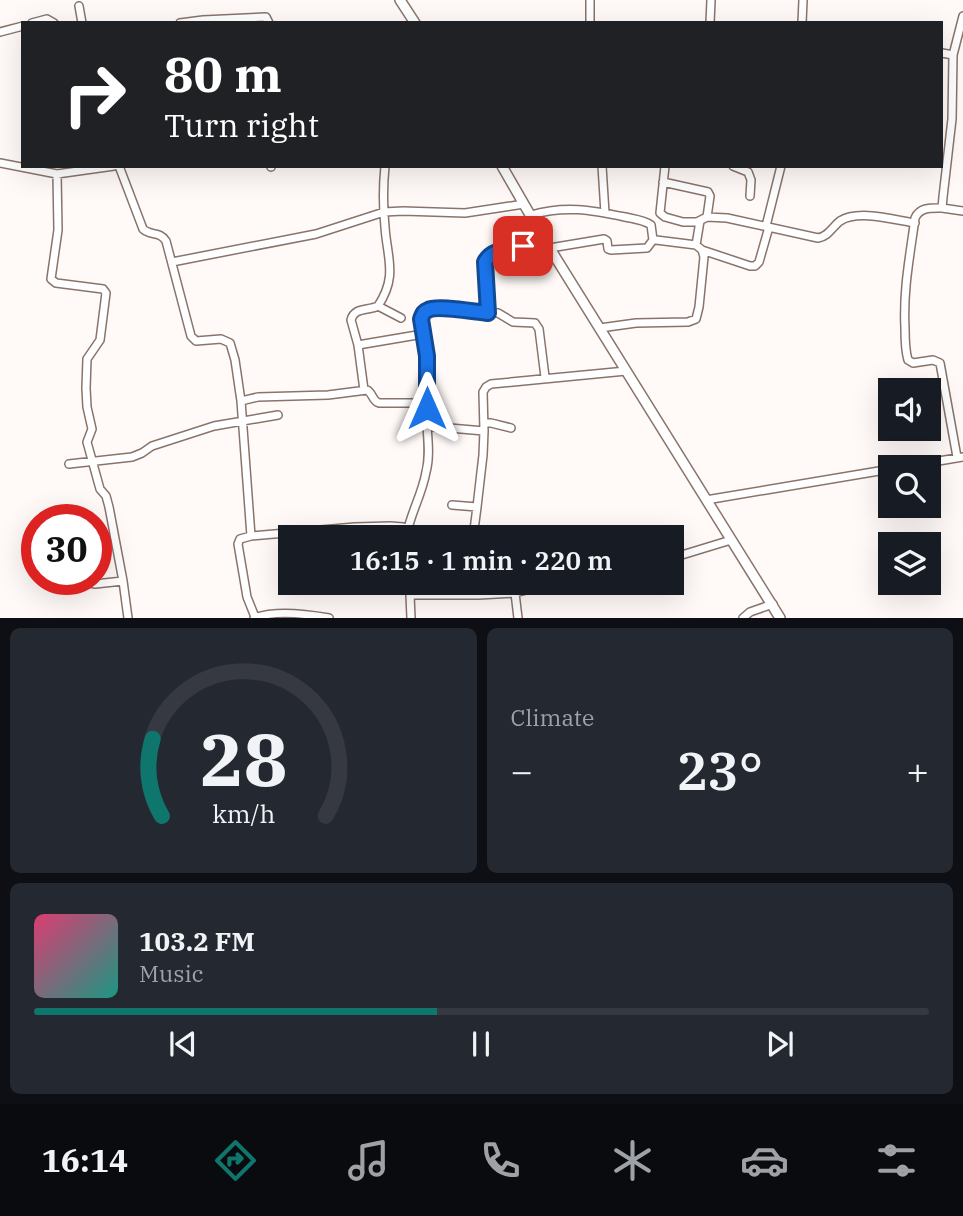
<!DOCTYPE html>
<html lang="en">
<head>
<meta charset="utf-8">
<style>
  body { margin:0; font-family:"IBM Plex Serif",serif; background:#242831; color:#f1f3f6; height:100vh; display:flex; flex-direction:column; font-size:26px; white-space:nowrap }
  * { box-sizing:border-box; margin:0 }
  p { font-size:23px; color:#9ea1a6 }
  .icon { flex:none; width:38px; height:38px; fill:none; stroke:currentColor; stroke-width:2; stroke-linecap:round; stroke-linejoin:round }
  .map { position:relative; height:618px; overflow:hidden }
  .details { display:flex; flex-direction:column; gap:10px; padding:10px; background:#0d0f14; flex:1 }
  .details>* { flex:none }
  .guide { position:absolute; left:21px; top:21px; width:922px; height:147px; border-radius:0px; box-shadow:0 7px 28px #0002; background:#202124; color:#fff; overflow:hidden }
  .buttons { position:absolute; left:878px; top:378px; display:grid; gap:14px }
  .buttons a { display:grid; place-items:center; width:63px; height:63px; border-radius:0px; background:#171b24; box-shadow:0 7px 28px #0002; font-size:35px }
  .speed { position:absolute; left:21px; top:504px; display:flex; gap:14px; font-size:35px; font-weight:700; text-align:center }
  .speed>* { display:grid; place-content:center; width:91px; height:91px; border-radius:50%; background:#171b24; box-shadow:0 7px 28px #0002; line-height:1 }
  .speed .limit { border:10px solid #d22; background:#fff; color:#111 }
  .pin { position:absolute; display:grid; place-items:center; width:60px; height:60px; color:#fff; margin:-30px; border-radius:14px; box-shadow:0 4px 10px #0006 }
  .me { position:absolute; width:77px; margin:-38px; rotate:0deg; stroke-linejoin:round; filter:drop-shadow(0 0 5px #0008) }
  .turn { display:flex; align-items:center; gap:24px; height:147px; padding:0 28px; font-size:32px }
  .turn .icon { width:91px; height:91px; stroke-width:2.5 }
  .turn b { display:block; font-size:49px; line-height:60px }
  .big { font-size:52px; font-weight:600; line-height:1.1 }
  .details .widget { flex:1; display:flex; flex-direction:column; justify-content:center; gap:10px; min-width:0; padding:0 24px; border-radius:10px; background:#242831 }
  .details .dial { align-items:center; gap:0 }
  .dial svg { height:182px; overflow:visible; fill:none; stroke:#363941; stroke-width:7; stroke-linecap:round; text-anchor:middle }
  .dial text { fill:#f1f3f6; stroke:none }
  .song { display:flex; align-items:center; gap:21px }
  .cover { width:84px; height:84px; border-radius:10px; background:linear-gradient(135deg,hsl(340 70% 55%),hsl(170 70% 35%)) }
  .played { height:7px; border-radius:4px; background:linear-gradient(90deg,#0f766e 45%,#363941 45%) }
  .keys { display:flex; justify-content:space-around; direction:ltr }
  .heat { display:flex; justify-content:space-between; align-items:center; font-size:38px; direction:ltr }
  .details .tiles { flex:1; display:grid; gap:10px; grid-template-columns:1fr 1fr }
  .widget:last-child { grid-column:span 2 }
  .trip { position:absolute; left:278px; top:525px; width:406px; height:70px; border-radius:0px; background:#171b24; box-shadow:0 7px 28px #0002; font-weight:600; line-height:70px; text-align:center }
  .tab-bar { display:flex; height:112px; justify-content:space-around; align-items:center; background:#090b0e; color:#9ea1a6 }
  .tab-bar .icon { width:49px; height:49px }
  .tab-bar .on { color:#0f766e }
  .tab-bar b { font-size:32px; color:#f1f3f6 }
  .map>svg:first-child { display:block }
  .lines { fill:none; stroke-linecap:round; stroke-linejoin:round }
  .minor-casing { stroke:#89746b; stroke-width:10 }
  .tertiary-casing { stroke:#89746b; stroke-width:12 }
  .minor { stroke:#fff; stroke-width:7 }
  .tertiary { stroke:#fff; stroke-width:9 }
  .route-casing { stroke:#114b97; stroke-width:18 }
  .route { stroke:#1a73e8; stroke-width:12 }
</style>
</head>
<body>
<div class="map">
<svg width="963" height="618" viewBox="0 0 963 618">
  <rect width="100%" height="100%" fill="#fffaf8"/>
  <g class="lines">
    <g class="minor-casing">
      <path id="minor" d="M590 0V23
        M79 6 82 23
        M32 23 47 19 54 23
        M180 23 203 20 266 17 269 23
        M710 23 711 0
        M802 23 803 0
        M0 32 23 26
        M942 53 953 55 952 119 943 197 942 208C931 208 920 207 915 218 910 256 903 289 905 328 905 338 905 350 908 360L913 363 933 360 940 363 957 457
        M953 55 963 16
        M0 163 57 174 114 166
        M119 166 143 229C150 236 160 231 166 241L191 336 196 341 221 339 230 343 235 360 241 401 251 536 240 539 238 544 247 597 255 617
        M271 166V167
        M602 166 605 213
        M665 166 660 213 665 217 683 222H697L707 217 727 218 818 238C829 236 832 227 840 221 858 209 895 220 915 223
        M733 166 748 172 751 180 750 196
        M57 174 58 230 51 279 56 283 103 289 106 293 100 340 87 359 86 388 87 407 92 429 87 442 100 489 106 496 109 507 123 581 128 618
        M663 182 708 192 710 196 707 217
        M942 208 963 211
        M531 215C565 205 591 210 625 217 634 219 644 220 651 225L653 240
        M766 226 781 166
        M550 248 604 239 607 241 608 249 611 250 647 248 653 240H656L696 245 700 221
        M702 250 750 266H755L759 262 769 227
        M172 262 316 234 384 212 403 211 465 213 524 204
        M378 306 401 318
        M488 313 485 262 489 255 493 253 544 239
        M600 328 636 323 688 322 696 319 699 307 704 257 702 250 696 245
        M423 334 427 356 428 401
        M358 345 351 320C354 307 368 311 378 306 398 276 387 258 385 227 383 207 383 186 385 166
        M364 390 358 345 423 334 421 316 426 311 435 308 498 313 513 322 535 323 539 329 545 377
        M241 401 258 397 328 395 367 390C373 393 372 401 379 403H414L428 401 427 426 484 431 483 392 486 387 491 384 626 371
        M484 423H491L511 428
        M69 464 132 457 142 453 152 446 214 426 278 415
        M903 467 963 457
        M706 500 891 469
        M452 505 477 507 483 455 484 431
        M251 536 355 527 390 526 403 527 419 532 468 536 473 533 474 530 477 507
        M406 537C410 514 422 495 426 472 430 457 428 441 427 426
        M672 558 731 540
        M88 579 90 583 95 584 123 581
        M409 583 410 595
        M515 593 518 618
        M254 618C275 610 307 614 329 618
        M411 618 410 595H479L515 593 552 583
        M743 618 750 612 773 604"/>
    </g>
    <g class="tertiary-casing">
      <path id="tertiary" d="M400 0 415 23
        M502 166 544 239 780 618"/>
    </g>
    <use href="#minor" class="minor"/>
    <use href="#tertiary" class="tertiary"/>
  </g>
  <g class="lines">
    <g class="route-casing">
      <path id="route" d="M427 408V356L421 319C423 314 423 312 428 310 437 305 475 312 488 313L485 262C492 249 510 249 523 246"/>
    </g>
    <use href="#route" class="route"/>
  </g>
</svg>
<div class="buttons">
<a><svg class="icon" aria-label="sound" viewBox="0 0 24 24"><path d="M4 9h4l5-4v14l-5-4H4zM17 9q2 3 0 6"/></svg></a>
<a><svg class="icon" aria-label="search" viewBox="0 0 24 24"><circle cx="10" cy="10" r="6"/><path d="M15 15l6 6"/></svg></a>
<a><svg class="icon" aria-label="layers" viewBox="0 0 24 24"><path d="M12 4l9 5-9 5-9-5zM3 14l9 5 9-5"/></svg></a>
</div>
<div class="speed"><div class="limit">30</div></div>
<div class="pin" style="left:523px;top:246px;background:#d93025"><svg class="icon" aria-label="arrive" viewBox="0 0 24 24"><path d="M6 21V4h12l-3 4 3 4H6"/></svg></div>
<svg class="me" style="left:427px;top:408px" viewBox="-20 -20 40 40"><path d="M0-17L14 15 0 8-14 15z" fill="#1a73e8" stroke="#fff" stroke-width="4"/></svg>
<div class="trip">16:15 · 1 min · 220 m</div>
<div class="guide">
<div class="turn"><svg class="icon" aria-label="right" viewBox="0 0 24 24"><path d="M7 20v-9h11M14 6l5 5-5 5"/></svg><div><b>80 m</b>Turn right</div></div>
</div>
</div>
<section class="details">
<div class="tiles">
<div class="widget dial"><svg viewBox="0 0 100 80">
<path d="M14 69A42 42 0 1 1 86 69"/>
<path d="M14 69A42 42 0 0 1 10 35" stroke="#0f766e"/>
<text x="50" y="56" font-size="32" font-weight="700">28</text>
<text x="50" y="72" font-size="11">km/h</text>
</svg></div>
<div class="widget"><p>Climate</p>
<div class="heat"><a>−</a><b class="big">23°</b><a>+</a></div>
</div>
<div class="widget">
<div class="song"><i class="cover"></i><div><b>103.2 FM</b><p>Music</p></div></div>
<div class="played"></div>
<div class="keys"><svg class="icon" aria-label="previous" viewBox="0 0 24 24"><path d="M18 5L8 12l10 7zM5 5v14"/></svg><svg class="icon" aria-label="pause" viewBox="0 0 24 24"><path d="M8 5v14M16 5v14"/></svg><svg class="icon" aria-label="next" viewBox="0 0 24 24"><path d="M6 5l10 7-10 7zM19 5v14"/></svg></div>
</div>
</div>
</section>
<nav class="tab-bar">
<b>16:14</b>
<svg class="icon on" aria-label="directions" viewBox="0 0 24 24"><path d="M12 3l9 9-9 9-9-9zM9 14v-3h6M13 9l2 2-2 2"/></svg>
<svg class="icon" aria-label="music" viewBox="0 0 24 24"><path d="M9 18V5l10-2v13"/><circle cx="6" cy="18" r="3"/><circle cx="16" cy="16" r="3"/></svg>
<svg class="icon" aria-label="phone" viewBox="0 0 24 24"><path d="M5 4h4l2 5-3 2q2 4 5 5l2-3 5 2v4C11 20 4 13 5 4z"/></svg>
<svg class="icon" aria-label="climate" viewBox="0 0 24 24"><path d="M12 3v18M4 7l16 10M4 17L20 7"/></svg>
<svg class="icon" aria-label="car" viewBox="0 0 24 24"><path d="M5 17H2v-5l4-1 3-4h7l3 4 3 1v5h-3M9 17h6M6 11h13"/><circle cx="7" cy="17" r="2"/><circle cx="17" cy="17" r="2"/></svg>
<svg class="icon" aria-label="filters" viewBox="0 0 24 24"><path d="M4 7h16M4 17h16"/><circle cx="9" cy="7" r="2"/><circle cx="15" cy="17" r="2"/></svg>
</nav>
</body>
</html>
